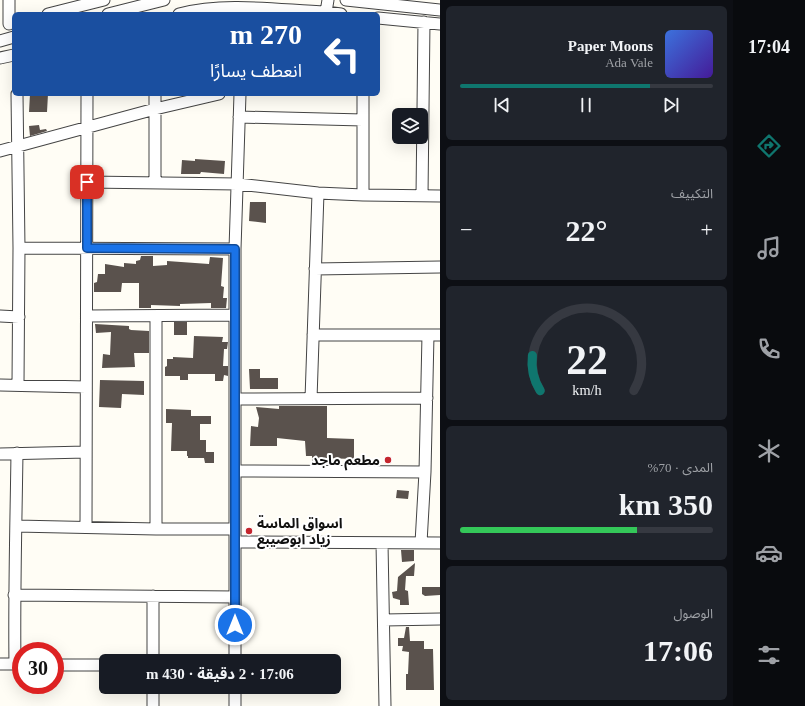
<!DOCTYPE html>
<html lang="ar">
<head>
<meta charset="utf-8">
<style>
  body { margin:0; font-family:"Times New Roman","Noto Sans Arabic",serif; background:#20242c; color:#f1f3f6; direction:rtl; height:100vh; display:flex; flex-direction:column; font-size:15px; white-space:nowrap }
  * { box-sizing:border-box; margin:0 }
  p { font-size:13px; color:#9ea1a6 }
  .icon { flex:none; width:22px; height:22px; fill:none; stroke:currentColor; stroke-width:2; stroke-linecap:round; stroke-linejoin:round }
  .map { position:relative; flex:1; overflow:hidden; direction:ltr }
  .details { display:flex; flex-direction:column; gap:6px; padding:6px; background:#0d0f14; width:293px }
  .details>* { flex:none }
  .hud { position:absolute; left:12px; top:12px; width:368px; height:84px; border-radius:6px; box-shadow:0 4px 16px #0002; direction:rtl; background:#1a4fa0; color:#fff; overflow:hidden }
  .tools { position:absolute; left:392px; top:108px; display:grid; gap:8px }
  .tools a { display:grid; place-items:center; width:36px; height:36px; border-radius:6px; background:#171b24; box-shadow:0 4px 16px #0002; font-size:20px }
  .speed { position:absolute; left:12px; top:642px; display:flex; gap:8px; font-size:20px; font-weight:700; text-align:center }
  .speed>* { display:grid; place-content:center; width:52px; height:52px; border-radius:50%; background:#171b24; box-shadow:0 4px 16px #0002; line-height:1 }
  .speed .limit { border:6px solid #d22; background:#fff; color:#111 }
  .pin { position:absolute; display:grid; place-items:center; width:34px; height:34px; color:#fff; margin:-17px; border-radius:8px; box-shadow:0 2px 6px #0006 }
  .me { position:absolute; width:44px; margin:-22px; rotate:0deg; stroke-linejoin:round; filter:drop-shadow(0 0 3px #0008) }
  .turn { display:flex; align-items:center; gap:14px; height:84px; padding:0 12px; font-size:18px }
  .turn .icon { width:52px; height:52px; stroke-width:2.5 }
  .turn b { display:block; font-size:28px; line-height:34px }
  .big { font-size:30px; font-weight:700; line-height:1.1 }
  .details .widget { flex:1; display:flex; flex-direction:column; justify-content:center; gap:6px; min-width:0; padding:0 14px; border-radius:6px; background:#20242c }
  .details .dial { align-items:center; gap:0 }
  .dial svg { height:104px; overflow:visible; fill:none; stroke:#363941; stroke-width:7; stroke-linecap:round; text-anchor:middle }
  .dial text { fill:#f1f3f6; stroke:none }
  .song { display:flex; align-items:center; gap:12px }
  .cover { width:48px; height:48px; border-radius:6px; background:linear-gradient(135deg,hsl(220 70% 55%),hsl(260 70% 35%)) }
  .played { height:4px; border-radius:2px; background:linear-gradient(90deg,#0f766e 75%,#363941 75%) }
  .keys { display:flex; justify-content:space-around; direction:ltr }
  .heat { display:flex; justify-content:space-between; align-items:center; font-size:22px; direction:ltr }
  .charge { height:6px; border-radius:3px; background:linear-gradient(90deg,#34c759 70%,#363941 0) }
  .trip { position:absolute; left:99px; top:654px; width:242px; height:40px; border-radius:6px; background:#171b24; box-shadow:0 4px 16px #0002; font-weight:700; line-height:40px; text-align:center; direction:rtl }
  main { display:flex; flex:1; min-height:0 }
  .menu { display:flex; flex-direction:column; width:72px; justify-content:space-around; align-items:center; background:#090b0e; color:#9ea1a6 }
  .menu .icon { width:28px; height:28px }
  .menu .active { color:#0f766e }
  .menu b { font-size:18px; color:#f1f3f6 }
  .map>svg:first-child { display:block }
  .building { fill:#5a524d }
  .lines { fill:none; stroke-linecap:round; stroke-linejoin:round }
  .minor-casing { stroke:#444; stroke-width:13 }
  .minor { stroke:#fff; stroke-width:11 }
  .route-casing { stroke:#114b97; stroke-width:10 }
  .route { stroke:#1a73e8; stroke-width:7 }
  .poi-dot { fill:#c4262e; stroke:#fff; stroke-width:1.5 }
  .labels { text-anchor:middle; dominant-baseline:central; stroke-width:4; stroke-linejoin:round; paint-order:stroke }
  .poi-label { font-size:14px; font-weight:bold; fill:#111; stroke:#fff; text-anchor:end }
</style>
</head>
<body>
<main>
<nav class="menu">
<b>17:04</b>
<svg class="icon active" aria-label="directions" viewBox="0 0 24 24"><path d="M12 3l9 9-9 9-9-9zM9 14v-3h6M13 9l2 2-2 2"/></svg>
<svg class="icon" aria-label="music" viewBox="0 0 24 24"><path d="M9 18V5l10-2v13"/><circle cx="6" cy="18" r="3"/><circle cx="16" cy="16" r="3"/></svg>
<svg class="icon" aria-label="phone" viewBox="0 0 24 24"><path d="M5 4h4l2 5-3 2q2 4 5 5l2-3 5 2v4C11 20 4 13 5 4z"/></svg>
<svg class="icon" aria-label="climate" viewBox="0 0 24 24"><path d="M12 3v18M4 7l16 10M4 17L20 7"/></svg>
<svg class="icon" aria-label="car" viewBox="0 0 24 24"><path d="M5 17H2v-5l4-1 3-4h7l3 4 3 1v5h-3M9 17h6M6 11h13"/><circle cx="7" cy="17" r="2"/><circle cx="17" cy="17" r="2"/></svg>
<svg class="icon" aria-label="filters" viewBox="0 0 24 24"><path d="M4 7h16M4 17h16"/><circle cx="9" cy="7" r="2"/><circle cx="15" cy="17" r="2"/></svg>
</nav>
<section class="details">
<div class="widget">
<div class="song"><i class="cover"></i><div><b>Paper Moons</b><p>Ada Vale</p></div></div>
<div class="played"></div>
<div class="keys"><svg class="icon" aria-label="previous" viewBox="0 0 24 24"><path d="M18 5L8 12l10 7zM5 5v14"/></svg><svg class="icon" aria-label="pause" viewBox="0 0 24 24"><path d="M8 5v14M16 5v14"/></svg><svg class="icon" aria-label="next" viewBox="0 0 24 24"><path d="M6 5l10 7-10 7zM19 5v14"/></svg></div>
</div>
<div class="widget"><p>التكييف</p>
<div class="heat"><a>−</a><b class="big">22°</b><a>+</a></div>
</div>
<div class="widget dial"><svg viewBox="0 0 100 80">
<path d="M14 69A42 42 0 1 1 86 69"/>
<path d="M14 69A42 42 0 0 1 8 42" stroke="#0f766e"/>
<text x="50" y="56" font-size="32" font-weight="700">22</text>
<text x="50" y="72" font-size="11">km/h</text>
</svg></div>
<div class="widget"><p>المدى · 70%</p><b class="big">350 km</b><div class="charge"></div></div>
<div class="widget"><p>الوصول</p><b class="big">17:06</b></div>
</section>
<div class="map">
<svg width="440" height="706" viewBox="0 0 440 706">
  <rect width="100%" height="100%" fill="#fffdf5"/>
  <path class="building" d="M30 94H48L47 112H29Z
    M39 125 40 130 46 129 47 131 30 136 29 126Z
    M195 159 225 161 224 174 201 172 200 174H181L182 160 195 161Z
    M250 202H266V223L249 221Z
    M141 256H153V266L167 265V261L209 264 210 257 223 258 221 286 224 287 223 298H227L226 308H211V303L180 304V306L151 305V308H139V283H122L121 292H94V283L97 282 98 274H105V264L124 267V263L136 264V261L140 260Z
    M174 322H187V335H174Z
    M95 324 129 326V329L131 330 149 331V353H134L135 367 102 368 103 354 110 355 111 332 96 333Z
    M194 336 223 337 222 342H228L227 349H224L223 366H228V376L224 375 223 381H215V374H188V380H180V376H165V367L167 366V359H173V357L193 358Z
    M249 369H260V378H278V389H250Z
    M100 380 144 381V395L122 394 121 408 99 407Z
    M279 406H327V438L354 439V459L320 458 321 461 312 462V456H306L305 441 277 438V446H250L251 426 258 427 259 418 256 407 279 409Z
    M166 409 191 410V416H211V424H200V440H206V452H214V463H205L204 458H188V456H187V451H171L172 423H166Z
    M397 490 409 491 408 499 396 498Z
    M401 550H414V561L402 562Z
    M415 563 414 576H406L405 590 408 591 409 605H400V600L393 598 392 592 397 591 398 577Z
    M422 587H440V595L425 596 422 594Z
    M406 627H409L410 641H424V649H433L434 690H406V674H408L409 652 402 651 403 646H398V638H404Z"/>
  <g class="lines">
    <g class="minor-casing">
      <path id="minor" d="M346 0 440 10
        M326 12 328 0
        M48 14 104 0
        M108 14 164 0
        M179 14C226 2 277 10 326 12L341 14
        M378 18 440 24
        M9 24V0
        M0 41 14 37
        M0 58 14 55
        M17 94 19 248 18 385
        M239 117 363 120
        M0 151 155 109 219 94
        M87 182 238 184 318 193 363 195 440 196
        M155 183V94
        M363 195V94
        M422 196 424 22
        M19 248 235 249
        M315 269 440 267
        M0 316 19 317
        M87 316 235 315
        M313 335H440
        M0 385 86 387
        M235 399 427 398
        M311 399 318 193
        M0 454 86 452
        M235 471 425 472
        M16 526 156 529H235
        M86 527 87 94
        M156 529V316
        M235 542 440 543
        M382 543 385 706
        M421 543 425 472 428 335
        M14 595 235 597
        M153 596V661
        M384 620 440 619
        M235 661V249L240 94
        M0 664H21
        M15 664C14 594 16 524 17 453
        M55 665H106
        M153 687V706
        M235 687V706"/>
    </g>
    <use href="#minor" class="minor"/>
  </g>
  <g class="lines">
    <g class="route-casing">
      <path id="route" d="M87 182V248L235 249V625"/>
    </g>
    <use href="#route" class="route"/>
  </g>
  <g class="poi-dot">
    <circle cx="388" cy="460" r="4"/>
    <circle cx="249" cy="531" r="4"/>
  </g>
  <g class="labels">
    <g class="poi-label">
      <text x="380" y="460">مطعم ماجد</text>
      <text x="257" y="523" text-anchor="start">اسواق الماسة<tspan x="257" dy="16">زياد ابوصيبع</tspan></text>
    </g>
  </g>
</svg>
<div class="tools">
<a><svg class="icon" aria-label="layers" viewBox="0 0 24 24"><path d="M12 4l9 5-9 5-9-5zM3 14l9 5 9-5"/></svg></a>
</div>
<div class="speed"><div class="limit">30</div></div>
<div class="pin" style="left:87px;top:182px;background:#d93025"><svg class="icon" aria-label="arrive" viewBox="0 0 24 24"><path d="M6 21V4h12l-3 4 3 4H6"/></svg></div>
<svg class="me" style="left:235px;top:625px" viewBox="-20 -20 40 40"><circle r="17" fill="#1a73e8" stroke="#fff" stroke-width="3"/><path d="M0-11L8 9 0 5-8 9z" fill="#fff"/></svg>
<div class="trip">17:06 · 2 دقيقة · 430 m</div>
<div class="hud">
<div class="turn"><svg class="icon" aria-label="left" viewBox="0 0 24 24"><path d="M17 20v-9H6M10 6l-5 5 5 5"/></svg><div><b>270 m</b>انعطف يسارًا</div></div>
</div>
</div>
</main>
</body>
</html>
